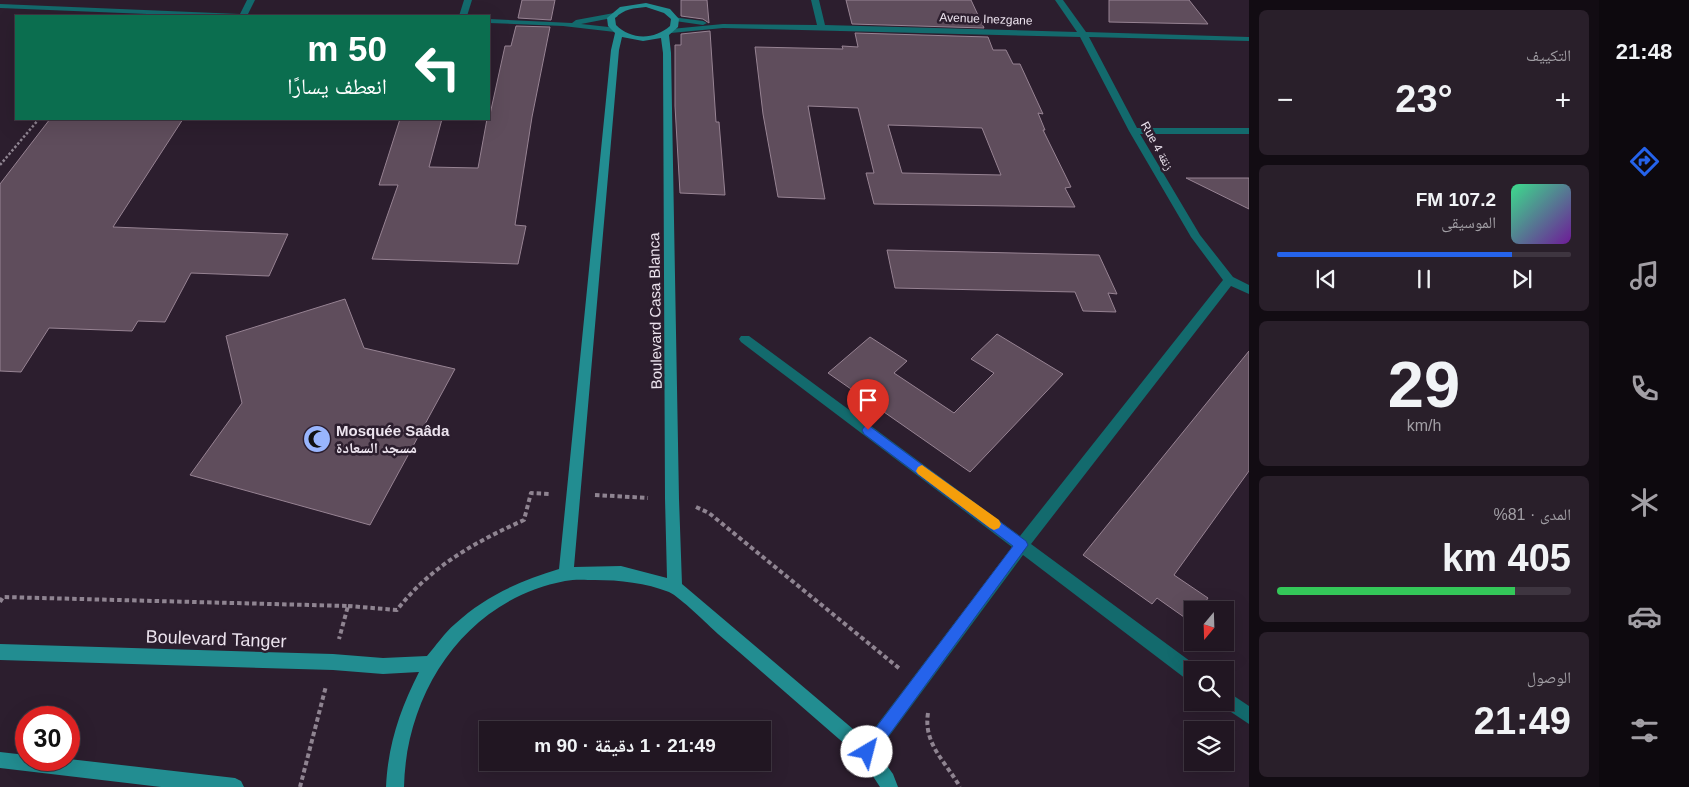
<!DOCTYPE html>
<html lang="ar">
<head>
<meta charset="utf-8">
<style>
  body { margin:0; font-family:Helvetica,"Noto Naskh Arabic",sans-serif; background:#291f2a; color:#f1f3f6; direction:rtl; height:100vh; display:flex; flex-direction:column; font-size:19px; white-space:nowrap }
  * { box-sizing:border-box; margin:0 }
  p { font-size:16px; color:#a29fa5 }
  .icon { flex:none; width:28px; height:28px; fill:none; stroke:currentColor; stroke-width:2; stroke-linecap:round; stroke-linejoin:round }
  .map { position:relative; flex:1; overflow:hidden; direction:ltr }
  .drawer { display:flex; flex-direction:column; gap:10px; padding:10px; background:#120c13; width:350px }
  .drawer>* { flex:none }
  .banner { position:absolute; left:15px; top:15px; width:475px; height:105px; border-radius:0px; box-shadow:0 5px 20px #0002,0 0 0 1px #3e3540; direction:rtl; background:#0b6e4f; color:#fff; overflow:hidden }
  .needle { width:32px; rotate:199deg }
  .controls { position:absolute; left:1184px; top:601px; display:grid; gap:10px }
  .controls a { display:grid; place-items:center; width:50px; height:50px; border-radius:0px; background:#211622; box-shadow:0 5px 20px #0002,0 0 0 1px #3e3540; font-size:25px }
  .speed { position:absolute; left:15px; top:706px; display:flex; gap:10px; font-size:25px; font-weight:700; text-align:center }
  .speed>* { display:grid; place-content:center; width:65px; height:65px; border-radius:50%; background:#211622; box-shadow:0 5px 20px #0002,0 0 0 1px #3e3540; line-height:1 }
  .speed .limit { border:8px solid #d22; background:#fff; color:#111 }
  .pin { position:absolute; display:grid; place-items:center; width:42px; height:42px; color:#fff; margin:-51px -21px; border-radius:50% 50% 50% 0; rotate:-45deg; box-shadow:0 0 5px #0007 }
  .pin .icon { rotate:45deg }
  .me { position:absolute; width:55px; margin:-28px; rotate:37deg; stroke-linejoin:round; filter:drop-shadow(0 0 4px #0008) }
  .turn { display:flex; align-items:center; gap:18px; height:105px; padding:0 20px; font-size:22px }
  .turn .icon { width:65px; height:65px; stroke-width:2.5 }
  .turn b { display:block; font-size:35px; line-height:42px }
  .big { font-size:38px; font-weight:700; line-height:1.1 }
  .drawer .tile { flex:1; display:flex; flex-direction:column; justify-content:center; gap:8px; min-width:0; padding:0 18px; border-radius:8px; background:#291f2a }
  .drawer .dial { align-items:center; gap:0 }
  .dial b { font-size:65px; line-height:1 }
  .song { display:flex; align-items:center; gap:15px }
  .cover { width:60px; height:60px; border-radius:8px; background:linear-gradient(135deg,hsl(150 70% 55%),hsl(280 70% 35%)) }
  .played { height:5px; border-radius:2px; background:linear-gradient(90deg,#2563eb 80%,#3e3540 80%) }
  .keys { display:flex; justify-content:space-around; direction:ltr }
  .heat { display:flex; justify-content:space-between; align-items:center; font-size:28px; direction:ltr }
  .charge { height:8px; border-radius:4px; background:linear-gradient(90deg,#34c759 81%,#3e3540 0) }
  .trip { position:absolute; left:479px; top:721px; width:292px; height:50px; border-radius:0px; background:#211622; box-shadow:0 5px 20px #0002,0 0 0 1px #3e3540; font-weight:700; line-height:50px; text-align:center; direction:rtl }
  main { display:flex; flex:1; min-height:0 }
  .menu { display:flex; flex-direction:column; width:90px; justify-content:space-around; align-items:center; background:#0d090e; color:#a29fa5 }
  .menu .icon { width:35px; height:35px }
  .menu .selected { color:#2563eb }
  .menu b { font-size:22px; color:#f1f3f6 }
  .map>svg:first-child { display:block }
  .building { fill:#5f4d5c; stroke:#978393; fill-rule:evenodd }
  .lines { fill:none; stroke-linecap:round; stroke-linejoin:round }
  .path-far1 { stroke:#8f8491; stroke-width:2.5; stroke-dasharray:2.5 2; stroke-linecap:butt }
  .path { stroke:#8f8491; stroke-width:4; stroke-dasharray:4.5 3; stroke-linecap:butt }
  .street { fill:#136a6d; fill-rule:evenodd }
  .secondary { fill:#228d91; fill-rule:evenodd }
  .route { fill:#2563eb; stroke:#184099 }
  .slow { fill:#f59e0b }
  .labels { text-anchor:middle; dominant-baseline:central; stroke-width:5; stroke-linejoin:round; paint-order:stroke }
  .far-street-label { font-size:12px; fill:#ece3ee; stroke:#2c1e2e }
  .street-label { font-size:15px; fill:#ece3ee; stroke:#2c1e2e }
  .poi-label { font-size:15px; font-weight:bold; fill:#ece3ee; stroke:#2c1e2e; text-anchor:start }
  .near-street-label { font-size:18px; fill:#ece3ee; stroke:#2c1e2e }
</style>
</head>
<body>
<main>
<nav class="menu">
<b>21:48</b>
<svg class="icon selected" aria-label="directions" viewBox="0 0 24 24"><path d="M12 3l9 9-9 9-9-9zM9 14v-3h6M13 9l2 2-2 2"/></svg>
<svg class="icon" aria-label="music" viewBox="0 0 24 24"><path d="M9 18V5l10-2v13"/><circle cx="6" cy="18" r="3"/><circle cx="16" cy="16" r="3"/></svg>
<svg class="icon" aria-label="phone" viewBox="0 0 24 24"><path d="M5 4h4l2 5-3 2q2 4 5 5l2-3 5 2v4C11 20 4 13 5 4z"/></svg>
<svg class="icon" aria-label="climate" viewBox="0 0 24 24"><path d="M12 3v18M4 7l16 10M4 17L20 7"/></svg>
<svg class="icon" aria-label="car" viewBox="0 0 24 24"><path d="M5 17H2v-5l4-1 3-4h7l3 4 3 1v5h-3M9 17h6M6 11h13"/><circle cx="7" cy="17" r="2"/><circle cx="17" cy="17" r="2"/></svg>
<svg class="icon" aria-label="filters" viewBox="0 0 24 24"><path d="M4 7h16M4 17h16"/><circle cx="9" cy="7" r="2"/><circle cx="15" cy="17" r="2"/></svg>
</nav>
<section class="drawer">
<div class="tile"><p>التكييف</p>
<div class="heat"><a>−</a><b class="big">23°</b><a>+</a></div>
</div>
<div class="tile">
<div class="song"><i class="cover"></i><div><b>107.2 FM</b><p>الموسيقى</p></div></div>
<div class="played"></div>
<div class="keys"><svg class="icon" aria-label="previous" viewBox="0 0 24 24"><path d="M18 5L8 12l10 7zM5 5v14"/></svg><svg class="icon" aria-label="pause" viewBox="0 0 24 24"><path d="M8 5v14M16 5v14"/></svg><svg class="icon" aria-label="next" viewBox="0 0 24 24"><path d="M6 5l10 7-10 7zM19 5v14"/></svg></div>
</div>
<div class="tile dial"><b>29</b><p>km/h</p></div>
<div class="tile"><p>المدى · 81%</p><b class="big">405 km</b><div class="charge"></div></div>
<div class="tile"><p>الوصول</p><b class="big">21:49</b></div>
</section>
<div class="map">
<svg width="1249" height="787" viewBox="0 0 1249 787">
  <rect width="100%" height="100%" fill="#2c1e2e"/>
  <path class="building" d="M522 0H555L551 20 518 18Z
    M681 0H707L709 23 703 19 681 16Z
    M846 0H971L984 28 852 24Z
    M1109 0H1189L1208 24 1109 22Z
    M516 26 550 27 532 117 515 225 526 226 518 264 372 259 398 185H379L400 119H442L429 167 478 168 487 119H489L505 46H511Z
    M710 31 716 122H719L725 195 680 193 675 106V45H681V34Z
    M855 33 988 37 993 50H1006L1013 64H1020L1043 114 1038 113 1045 130H1043L1071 187 1065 188 1075 207 874 204 866 173H874L858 108 808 106 825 199 778 197 763 114 755 47 843 49 842 46 858 47ZM888 125 982 128 1001 175 902 173Z
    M50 119H183L113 227 288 234 269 276 191 273 165 322 138 321 132 331 49 328 21 372 0 371V184Z
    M1186 178H1249V209Z
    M887 250 1099 255 1117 294 1108 293 1116 312 1083 311 1075 292 895 288Z
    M345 299 364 348 455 369 370 525 190 475 242 403 226 336Z
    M997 334 1063 374 970 472 828 373 870 337 907 361 894 373 954 413 994 373 971 359Z
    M1249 351V471L1174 575 1208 598 1200 610H1192L1191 622 1157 598 1152 604 1083 555Z"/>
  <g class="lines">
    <path class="path-far1" d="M0 165 39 119"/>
    <path class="path" d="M595 495 648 498
      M696 507 709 513 900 669
      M0 602 3 597 348 606 339 639
      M348 606 397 610C430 567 475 542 524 520L531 493 551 494
      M928 713C923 744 946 762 960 787
      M300 787 326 686"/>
    <path class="street" d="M247 0H255L247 16H196L0 8V4L240 14Z
      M464 0H472L467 16H459Z
      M811 0H819L825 25 1077 32 1055 0H1063L1086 32 1249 37V41L1089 37 1137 128H1249V134H1140L1200 235 1233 277 1249 285V294L1231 286 1031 544 1198 667 1199 670H1192V681L1186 679 1023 555 873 758 867 760 861 758 859 752 861 746 1012 547 741 342 739 339 741 336H749L1020 536 1223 280 1191 237 1129 131 1080 37 723 28 671 33 667 31 671 29 723 24 817 25Z
      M614 13 618 15 617 17 581 24 618 28 619 30 615 32 563 26 489 23V19L572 23 576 20Z
      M672 17 703 21 707 23 703 25 675 21H672Z
      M1225 690 1249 706V724L1219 704 1225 702Z"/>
    <path class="secondary" d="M646 3 670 9 679 19 678 27 669 35 671 53 679 499 682 584 873 746 893 774 898 787H880L861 758C813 717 766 675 718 634 708 625 680 597 669 592 646 583 620 580 595 580 586 580 575 579 565 581 466 600 406 691 404 787H386C388 744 400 710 419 672L383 674 333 670 0 660V644L333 654 383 658 427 656C436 646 444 633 455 624 485 596 520 581 559 569L611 50 615 33 608 26 607 18 620 7ZM646 7 664 13 671 19 670 26C654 40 631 40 616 25L615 18C624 9 634 8 646 7ZM622 37 643 41 661 38 663 53 665 499 667 578 621 566 574 567 619 50Z
      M0 752 26 755V760L69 759 235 778 241 781 244 787H161L0 768Z"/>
  </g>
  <path class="route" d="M868 425 1026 541 1028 545 873 757 867 760 862 757 860 752 862 746 1013 546 864 434 862 430 864 427Z"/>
  <path class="slow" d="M922 465 999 520 1001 524 999 528 994 530 990 528 918 474 916 471 918 467Z"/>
  <defs>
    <g id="mosque-disc" transform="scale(1.4375)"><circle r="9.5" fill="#99b5fd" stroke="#2c1e2e"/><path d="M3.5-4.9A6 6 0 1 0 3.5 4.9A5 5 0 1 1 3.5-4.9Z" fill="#111"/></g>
  </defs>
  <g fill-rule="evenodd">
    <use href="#mosque-disc" x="317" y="439"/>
  </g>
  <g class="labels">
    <g class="far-street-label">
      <text transform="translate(986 19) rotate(2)">Avenue Inezgane</text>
      <text transform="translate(1157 146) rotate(61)">Rue 4 زنقة</text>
    </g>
    <g class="street-label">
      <text transform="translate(655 311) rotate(-91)">Boulevard Casa Blanca</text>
    </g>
    <g class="poi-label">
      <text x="336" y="430">Mosquée Saâda<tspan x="336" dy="17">مسجد السعادة</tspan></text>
    </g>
    <g class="near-street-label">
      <text transform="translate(216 639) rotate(2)">Boulevard Tanger</text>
    </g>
  </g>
</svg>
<div class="controls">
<a><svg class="needle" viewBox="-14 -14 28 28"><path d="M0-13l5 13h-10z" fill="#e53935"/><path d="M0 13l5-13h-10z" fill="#a29fa5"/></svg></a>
<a><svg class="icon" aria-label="search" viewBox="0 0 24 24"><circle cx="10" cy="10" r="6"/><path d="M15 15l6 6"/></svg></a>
<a><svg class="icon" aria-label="layers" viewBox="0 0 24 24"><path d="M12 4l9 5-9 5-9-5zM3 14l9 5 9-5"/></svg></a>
</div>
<div class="speed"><div class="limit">30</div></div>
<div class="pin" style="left:868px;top:430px;background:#d93025"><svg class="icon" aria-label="arrive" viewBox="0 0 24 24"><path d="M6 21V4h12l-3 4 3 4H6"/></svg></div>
<svg class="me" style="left:867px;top:752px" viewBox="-20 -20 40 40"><circle r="19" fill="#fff"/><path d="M0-13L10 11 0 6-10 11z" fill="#2563eb"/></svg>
<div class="trip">21:49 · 1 دقيقة · 90 m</div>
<div class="banner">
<div class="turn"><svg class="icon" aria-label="left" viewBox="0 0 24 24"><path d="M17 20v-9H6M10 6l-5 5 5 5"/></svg><div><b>50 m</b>انعطف يسارًا</div></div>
</div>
</div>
</main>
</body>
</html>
